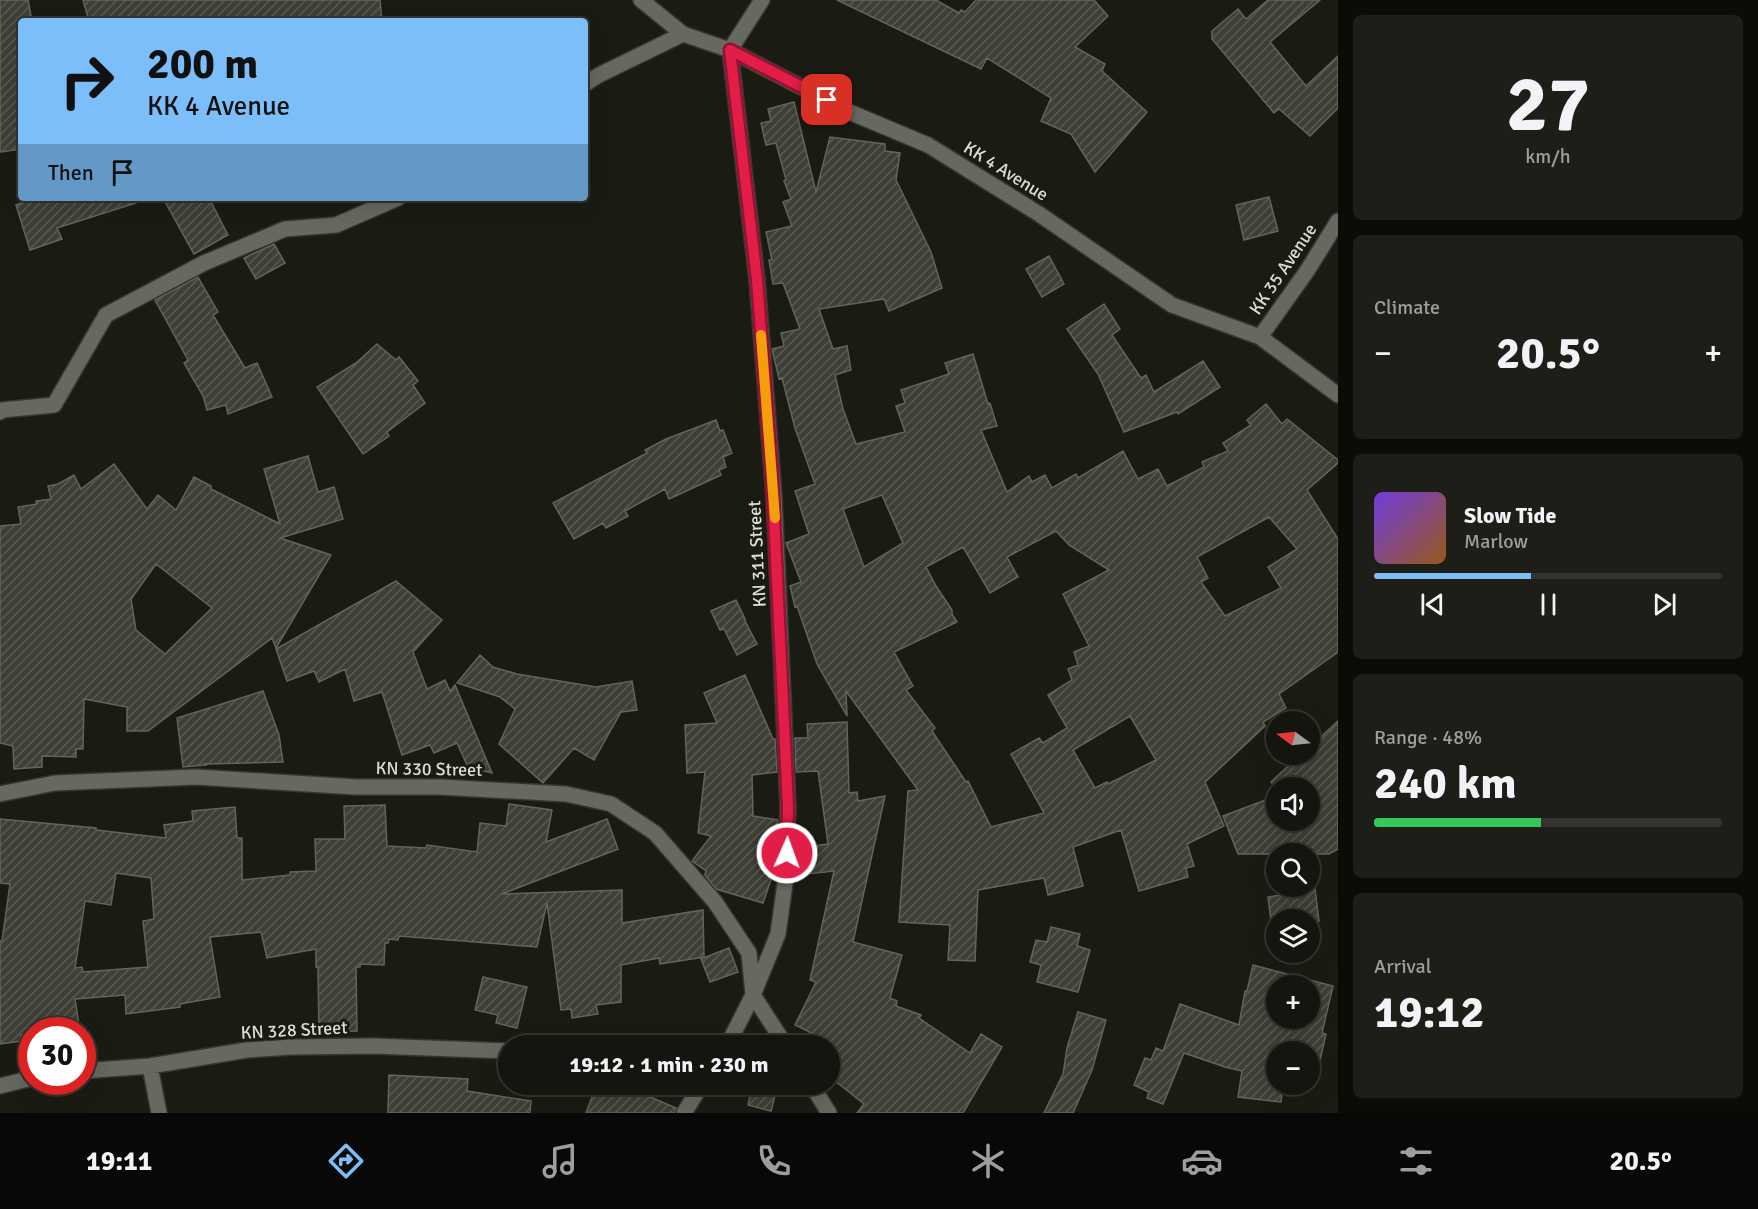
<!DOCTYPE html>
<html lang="en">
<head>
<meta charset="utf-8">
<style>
  body { margin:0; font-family:Signika,sans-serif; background:#1d1e18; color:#f1f3f6; height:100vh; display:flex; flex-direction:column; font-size:22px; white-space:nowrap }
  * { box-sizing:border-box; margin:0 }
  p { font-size:20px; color:#9d9f9e }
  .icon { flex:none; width:33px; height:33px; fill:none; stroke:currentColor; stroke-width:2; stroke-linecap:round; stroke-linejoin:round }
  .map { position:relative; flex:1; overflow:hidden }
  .panel { display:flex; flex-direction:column; gap:15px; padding:15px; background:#0b0c08; width:420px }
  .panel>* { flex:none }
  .banner { position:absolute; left:18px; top:18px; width:570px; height:183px; border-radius:6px; box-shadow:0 6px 24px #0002,0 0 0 2px #33342f; background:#7cbef9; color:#111; overflow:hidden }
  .needle { width:39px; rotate:285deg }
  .controls { position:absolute; left:1266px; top:711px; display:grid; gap:12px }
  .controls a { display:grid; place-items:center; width:54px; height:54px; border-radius:50%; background:#14150f; box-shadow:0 6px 24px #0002,0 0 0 2px #33342f; font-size:30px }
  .speed { position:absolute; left:18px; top:1017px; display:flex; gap:12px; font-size:30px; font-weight:700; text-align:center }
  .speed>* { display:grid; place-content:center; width:78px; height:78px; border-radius:50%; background:#14150f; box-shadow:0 6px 24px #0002,0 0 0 2px #33342f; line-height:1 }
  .speed .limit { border:9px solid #d22; background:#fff; color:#111 }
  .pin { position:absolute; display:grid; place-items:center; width:51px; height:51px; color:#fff; margin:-26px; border-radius:12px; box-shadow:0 3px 9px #0006 }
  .me { position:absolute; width:66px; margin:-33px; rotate:2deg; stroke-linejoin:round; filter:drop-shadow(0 0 4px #0008) }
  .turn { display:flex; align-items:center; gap:21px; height:126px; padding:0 30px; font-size:27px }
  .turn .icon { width:78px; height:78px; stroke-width:2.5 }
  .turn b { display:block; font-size:42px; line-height:51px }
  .then { display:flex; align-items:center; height:57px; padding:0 30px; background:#0003; gap:12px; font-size:22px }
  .big { font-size:45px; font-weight:700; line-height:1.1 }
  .panel .tile { flex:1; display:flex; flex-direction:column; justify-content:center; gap:9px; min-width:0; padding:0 21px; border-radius:9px; background:#1d1e18 }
  .panel .dial { align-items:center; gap:0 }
  .dial b { font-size:78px; line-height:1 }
  .song { display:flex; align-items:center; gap:18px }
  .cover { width:72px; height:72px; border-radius:9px; background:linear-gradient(135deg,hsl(260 70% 55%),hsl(30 70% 35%)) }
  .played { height:6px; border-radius:3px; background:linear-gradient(90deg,#7cbef9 45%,#33342f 45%) }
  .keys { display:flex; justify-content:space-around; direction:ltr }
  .heat { display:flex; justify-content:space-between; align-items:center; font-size:33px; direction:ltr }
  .charge { height:9px; border-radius:4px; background:linear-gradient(90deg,#34c759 48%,#33342f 0) }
  .trip { position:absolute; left:498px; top:1035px; width:342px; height:60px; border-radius:30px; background:#14150f; box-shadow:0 6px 24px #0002,0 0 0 2px #33342f; font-weight:700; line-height:60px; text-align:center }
  .menu { display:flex; height:96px; justify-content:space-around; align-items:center; background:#080806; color:#9d9f9e }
  .menu .icon { width:42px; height:42px }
  .menu .active { color:#7cbef9 }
  .menu b { font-size:27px; color:#f1f3f6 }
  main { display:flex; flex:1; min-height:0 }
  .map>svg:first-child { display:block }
  .building { fill:url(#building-hatch); stroke:#63655c; stroke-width:1.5; fill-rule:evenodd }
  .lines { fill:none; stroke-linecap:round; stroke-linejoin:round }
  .street-casing { stroke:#353631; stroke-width:18 }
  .secondary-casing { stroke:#353631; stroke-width:18 }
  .street { stroke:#66695f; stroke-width:15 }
  .secondary { stroke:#66695f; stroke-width:15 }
  .route-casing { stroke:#92132f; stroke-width:15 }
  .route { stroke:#e11d48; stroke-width:10 }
  .slow { stroke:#f59e0b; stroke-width:10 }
  .labels { text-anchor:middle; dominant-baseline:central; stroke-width:6; stroke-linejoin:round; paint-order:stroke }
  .street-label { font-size:18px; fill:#dbddd7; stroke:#1a1c14 }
</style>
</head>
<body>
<main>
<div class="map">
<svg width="1338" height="1113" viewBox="0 0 1338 1113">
  <defs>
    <pattern id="building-hatch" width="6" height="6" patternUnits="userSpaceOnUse" patternTransform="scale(1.5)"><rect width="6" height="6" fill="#3e4037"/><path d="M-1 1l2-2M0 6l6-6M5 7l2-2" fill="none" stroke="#595b53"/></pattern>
  </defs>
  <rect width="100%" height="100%" fill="#1a1c14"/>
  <path class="building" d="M0 0H28L32 21H21V149L0 152Z
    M83 0H380L382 21H89Z
    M837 0H936L959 13 961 10 965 12 976 0H1094L1108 16 1075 47 1105 64 1102 71 1147 112 1095 172 1071 134 1041 121 1051 98 987 58 981 69Z
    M1268 0H1320L1270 42 1306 86 1338 56V108L1310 136 1279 109 1274 113 1212 39V31L1238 9 1246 19Z
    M794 102 816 192 830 137 885 144V151L900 153 896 180 931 252 942 288 889 311 884 299 819 309 833 349 847 346 851 370 835 375 843 409 856 444 905 432 896 406 905 403 901 390 949 374 945 363 973 354 988 404 990 403 997 426 981 430 1007 492 1029 476 1032 482 1045 475 1052 488 1076 474 1078 478 1123 451 1138 479 1158 469 1167 486 1204 467 1202 462 1228 451 1223 443 1251 425 1247 420 1266 404 1282 424 1287 419 1338 460V463L1307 490 1338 539V652L1279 694 1286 708 1263 722 1265 726 1205 782 1224 826 1187 844 1194 866 1186 868 1188 877 1139 891 1121 830 1073 847 1083 886 1048 895 1044 878 978 890 975 961 948 960 950 925 899 922 908 791 918 790 846 691 847 716 817 664 797 606 795 607 790 586 801 582 786 543 809 534 795 491 815 484 795 428 782 378 779 379 773 353 772 349 784 346 781 333 800 329 783 283 773 284 769 260H772L766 232 792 226 783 202 791 199 784 181 786 180 776 143 766 145 761 123 771 121 768 109ZM882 495 903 543 864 567 843 509ZM1269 517 1297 549 1268 567 1281 588 1225 616 1201 582 1208 578 1197 557ZM1056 531 1069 545 1109 570 1063 594 1089 646 1074 652 1078 665 1068 669 1072 680 1048 695 1067 728 1043 743 1039 738 1011 754 1044 813 991 827 968 781 966 782 932 731 935 728 906 690 913 686 894 652 957 622 952 614V610L936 586 926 567 963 547 990 593 1018 577 1007 557ZM1130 716 1156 760 1108 784 1107 782 1095 788 1073 750Z
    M1269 197 1278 231 1244 240 1236 205Z
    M36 198H136V203L57 228 62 239 30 250 16 205Z
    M163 198H209L228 235 194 254Z
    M274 244 285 263 256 279 244 258Z
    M1049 256 1064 284 1042 297 1026 269Z
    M198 277 218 312 213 315 245 368 257 363 272 397 228 414 226 405 207 410 203 396 184 363 188 360 155 300Z
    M1104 304 1120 329 1112 335 1141 378 1146 375 1154 392 1203 361 1220 387 1178 414 1177 412 1124 432 1098 374 1067 329Z
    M377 344 396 360 399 357 418 381 413 385 425 403 387 432 389 436 363 454 317 387 356 363Z
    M716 420 720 431 723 430 732 453 723 457 726 467 719 470 721 475 669 499 665 489 625 511 628 516 606 528 603 523 574 539 553 503 647 453 645 450 666 439Z
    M308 456 318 492 334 487 343 519 280 538 331 555 276 648 272 638 148 731H127V707L84 699 83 749H76V757L42 756V767L14 769 13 746 0 743V526L21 524 18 507 37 504 36 501 51 499 48 486 58 484 74 475 81 489 114 464 147 509 158 495 176 510 194 477 211 486V489L280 524 264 469ZM156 564 212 608 165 654 136 630 131 599Z
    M396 581 442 620 413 652 427 689 445 680 450 691 455 685 492 773 468 767 457 743 434 753 430 745 402 755 382 692 354 701 345 669 319 682 314 671 287 681 276 649Z
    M736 600 745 619H744L757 644 737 655 724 629 720 630 711 611Z
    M480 655 493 667 517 674 596 687 632 681 637 710 621 712 594 760 574 748 543 783 499 744 515 709 500 697 457 683Z
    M745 675 773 739H775L777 772 752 775 753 816 778 820 774 850H777V862L763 903 716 889 705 875 706 871 692 861 711 836 698 833 705 772 687 773 685 725 717 723 704 693Z
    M263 691 279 735 283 762 205 764 206 765 183 767 177 718Z
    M1338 721V849L1329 854H1238L1223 816 1276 796V820H1310V788H1276L1271 782 1301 754H1310V747Z
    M847 722 849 793 857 792 858 801 885 796 853 942 902 955 890 998 897 1001 896 1006 921 1015 919 1018 970 1053 981 1034 1002 1047 963 1113H857L864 1104 830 1077V1042L795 1025 816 982 810 980 834 871 807 874 803 847 828 844 818 771 796 772 795 738H808L807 724Z
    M509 804 552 810 546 842 607 819 618 849 502 894 622 890V923L703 910 704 957 660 964 659 958 621 965V1002L596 1005 598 1014 572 1018 571 1009 561 1010 547 903 537 947 399 936 398 940 389 939 388 943H385L384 965 360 964V967H356L357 1031 319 1032 318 967H316V949L267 958 261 932 210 937 220 997 180 1004V1007L126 1014 125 995 75 999 79 1025 46 1030H32V1033L21 1035V1041L0 1044V941H2L10 884 0 883V819L96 828V830L166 838 164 825 193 821 192 811 235 807 237 838H242V880L290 875V872L316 871 315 839H345L344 806 385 805 387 846 426 848 427 845 477 852 480 823 506 826ZM116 873 151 878 154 919 143 921 148 967 83 972 82 967 75 968 85 901 111 905Z
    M1315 889 1319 921 1310 922V920H1276V927L1272 928 1268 897Z
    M1051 927 1080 934 1077 946 1090 950 1078 992 1037 982 1041 965 1030 962 1036 940 1047 942Z
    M729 948 738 972 710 982 701 959Z
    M1253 965 1333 986 1322 1033 1326 1034 1314 1087 1305 1084H1310V1052H1276V1084H1283L1281 1102 1238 1097 1242 1071 1225 1067 1184 1053 1163 1104 1147 1098 1149 1092 1134 1085 1145 1058 1151 1060 1156 1048 1163 1051 1180 1004 1239 1025 1245 991H1247ZM1276 986H1310V1018H1276Z
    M483 977 527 987 517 1028 496 1023 498 1015 475 1010Z
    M1078 1012 1106 1020 1092 1070 1073 1113H1044L1063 1074 1067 1048Z
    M389 1075 468 1079 467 1091 531 1101 530 1113H388Z
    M597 1084H620L676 1108 674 1113H586Z
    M753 1084H778L771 1111 748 1105Z"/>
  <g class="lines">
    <g class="street-casing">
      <path id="street" d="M585 84 599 75 683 34
        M0 412 2 410 54 405 106 315 204 263 285 229 336 225 398 198
        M0 794 55 783 196 777 356 787H440L566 794 611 804 655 833 715 902 749 953 753 995 786 1046
        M727 1046 753 995 778 934 786 876 788 806 774 496 757 280 730 50 762 0
        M150 1066 159 1113
        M82 1071 150 1066 247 1050 292 1047 374 1046 508 1051
        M811 1084 829 1113
        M0 1086 32 1078
        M684 1113 702 1084"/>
    </g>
    <g class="secondary-casing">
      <path id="secondary" d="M641 0 683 34 730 50 847 111 928 145 1039 214 1172 305 1260 337 1338 395
        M1260 337 1307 271 1338 221"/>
    </g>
    <use href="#street" class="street"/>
    <use href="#secondary" class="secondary"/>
  </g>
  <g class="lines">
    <g class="route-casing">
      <path id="route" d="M787 853 788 806 772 475 757 280 730 50 827 100"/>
    </g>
    <use href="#route" class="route"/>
    <path class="slow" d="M761 335 775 518"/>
  </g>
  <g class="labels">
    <g class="street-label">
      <text transform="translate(1006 171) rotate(32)">KK 4 Avenue</text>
      <text transform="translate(1283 269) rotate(-56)">KK 35 Avenue</text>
      <text transform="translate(757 554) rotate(-93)">KN 311 Street</text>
      <text transform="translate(429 769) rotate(1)">KN 330 Street</text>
      <text transform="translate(294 1030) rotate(-3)">KN 328 Street</text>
    </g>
  </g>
</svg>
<div class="controls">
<a><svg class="needle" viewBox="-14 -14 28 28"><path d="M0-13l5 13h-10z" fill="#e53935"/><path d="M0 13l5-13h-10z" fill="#9d9f9e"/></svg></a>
<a><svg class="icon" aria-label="sound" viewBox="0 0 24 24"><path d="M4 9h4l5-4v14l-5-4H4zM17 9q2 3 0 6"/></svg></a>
<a><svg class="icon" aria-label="search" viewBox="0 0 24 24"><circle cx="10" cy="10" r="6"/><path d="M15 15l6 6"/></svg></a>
<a><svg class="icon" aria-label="layers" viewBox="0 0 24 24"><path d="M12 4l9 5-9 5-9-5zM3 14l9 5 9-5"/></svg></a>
<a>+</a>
<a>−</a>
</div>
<div class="speed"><div class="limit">30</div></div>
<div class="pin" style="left:827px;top:100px;background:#d93025"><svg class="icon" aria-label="arrive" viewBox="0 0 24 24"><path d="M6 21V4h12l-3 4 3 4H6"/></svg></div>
<svg class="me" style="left:787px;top:853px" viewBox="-20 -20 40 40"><circle r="17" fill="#e11d48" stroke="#fff" stroke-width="3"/><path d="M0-11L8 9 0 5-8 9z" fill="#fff"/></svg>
<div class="trip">19:12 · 1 min · 230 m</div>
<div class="banner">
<div class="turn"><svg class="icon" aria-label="right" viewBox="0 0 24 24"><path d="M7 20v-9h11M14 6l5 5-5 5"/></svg><div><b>200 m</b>KK 4 Avenue</div></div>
<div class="then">Then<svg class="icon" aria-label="arrive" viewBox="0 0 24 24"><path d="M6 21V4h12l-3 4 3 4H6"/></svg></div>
</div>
</div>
<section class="panel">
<div class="tile dial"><b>27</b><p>km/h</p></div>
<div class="tile"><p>Climate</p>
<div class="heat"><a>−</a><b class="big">20.5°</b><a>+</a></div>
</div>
<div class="tile">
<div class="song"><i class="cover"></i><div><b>Slow Tide</b><p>Marlow</p></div></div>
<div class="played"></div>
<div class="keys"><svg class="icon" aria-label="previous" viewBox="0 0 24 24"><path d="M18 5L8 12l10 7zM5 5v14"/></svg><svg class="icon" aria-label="pause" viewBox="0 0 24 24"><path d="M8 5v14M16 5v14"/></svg><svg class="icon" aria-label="next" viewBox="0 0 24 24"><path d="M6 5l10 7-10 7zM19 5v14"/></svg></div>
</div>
<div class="tile"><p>Range · 48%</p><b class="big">240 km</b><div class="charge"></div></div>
<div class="tile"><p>Arrival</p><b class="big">19:12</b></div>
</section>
</main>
<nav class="menu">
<b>19:11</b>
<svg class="icon active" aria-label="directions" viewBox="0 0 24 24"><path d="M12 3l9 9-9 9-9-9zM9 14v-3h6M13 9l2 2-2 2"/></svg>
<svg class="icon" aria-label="music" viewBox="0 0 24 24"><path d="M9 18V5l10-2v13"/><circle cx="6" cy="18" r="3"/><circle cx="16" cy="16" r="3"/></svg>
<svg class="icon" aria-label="phone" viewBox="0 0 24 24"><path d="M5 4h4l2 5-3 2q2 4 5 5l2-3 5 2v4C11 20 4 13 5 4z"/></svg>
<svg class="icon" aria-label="climate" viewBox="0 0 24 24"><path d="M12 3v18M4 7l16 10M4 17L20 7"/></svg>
<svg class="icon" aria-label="car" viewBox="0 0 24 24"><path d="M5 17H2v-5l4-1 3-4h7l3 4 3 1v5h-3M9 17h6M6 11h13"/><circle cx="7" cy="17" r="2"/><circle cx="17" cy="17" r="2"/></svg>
<svg class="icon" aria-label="filters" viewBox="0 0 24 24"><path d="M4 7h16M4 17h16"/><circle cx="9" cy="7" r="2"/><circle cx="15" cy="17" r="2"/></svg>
<b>20.5°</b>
</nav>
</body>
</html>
